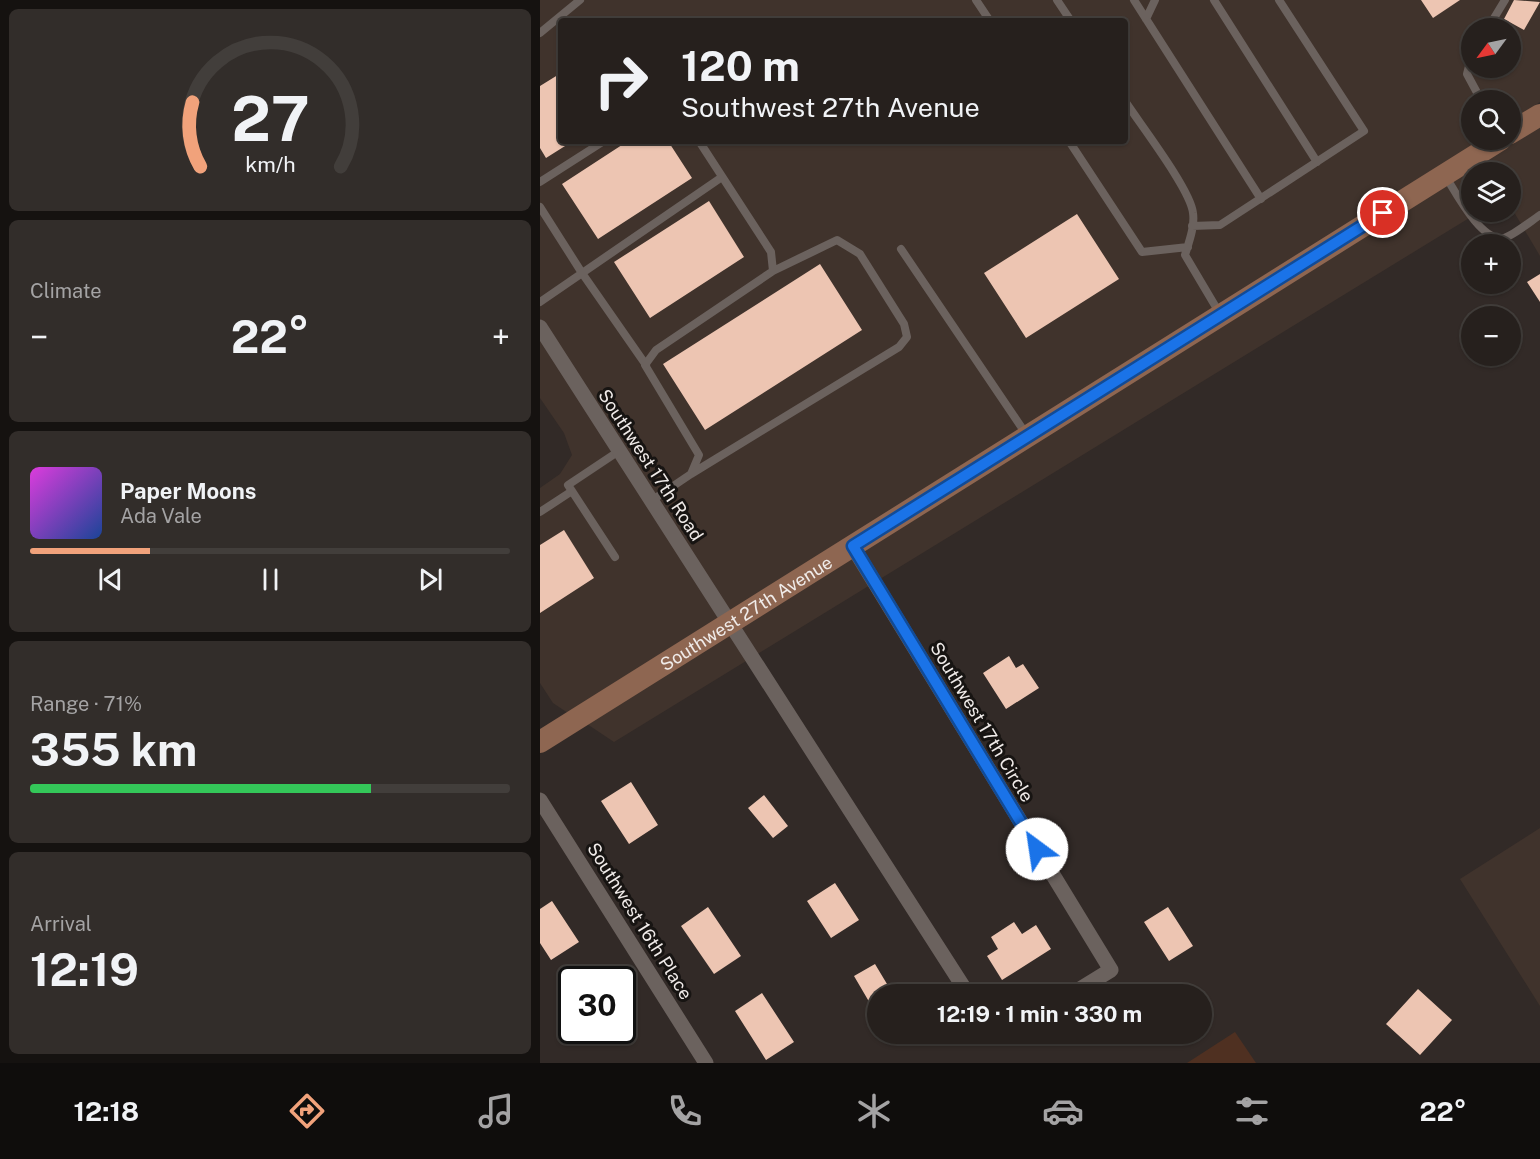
<!DOCTYPE html>
<html lang="en">
<head>
<meta charset="utf-8">
<style>
  body { margin:0; font-family:"Public Sans",sans-serif; background:#322d2a; color:#f1f3f6; height:100vh; display:flex; flex-direction:column; font-size:22px; white-space:nowrap }
  * { box-sizing:border-box; margin:0 }
  p { font-size:20px; color:#a4a3a4 }
  .icon { flex:none; width:33px; height:33px; fill:none; stroke:currentColor; stroke-width:2; stroke-linecap:round; stroke-linejoin:round }
  .map { position:relative; flex:1; overflow:hidden }
  .drawer { display:flex; flex-direction:column; gap:9px; padding:9px; background:#151210; width:540px }
  .drawer>* { flex:none }
  .hud { position:absolute; left:18px; top:18px; width:570px; height:126px; border-radius:6px; box-shadow:0 2px 4px #0004,0 0 0 2px #423e3b; background:#26201d; color:#f1f3f6; overflow:hidden }
  .needle { width:39px; rotate:237deg }
  .buttons { position:absolute; left:921px; top:18px; display:grid; gap:12px }
  .buttons a { display:grid; place-items:center; width:60px; height:60px; border-radius:50%; background:#26201d; box-shadow:0 2px 4px #0004,0 0 0 2px #423e3b; font-size:30px }
  .speed { position:absolute; left:18px; top:966px; display:flex; gap:12px; font-size:30px; font-weight:700; text-align:center }
  .speed>* { display:grid; place-content:center; width:78px; height:78px; border-radius:50%; background:#26201d; box-shadow:0 2px 4px #0004,0 0 0 2px #423e3b; line-height:1 }
  .speed .limit { border:3px solid #111; border-radius:9px; background:#fff; color:#111 }
  .pin { position:absolute; display:grid; place-items:center; width:51px; height:51px; color:#fff; margin:-26px; border:3px solid #fff; border-radius:50%; box-shadow:0 2px 6px #0007 }
  .me { position:absolute; width:66px; margin:-33px; rotate:329deg; stroke-linejoin:round; filter:drop-shadow(0 0 4px #0008) }
  .turn { display:flex; align-items:center; gap:21px; height:126px; padding:0 24px; font-size:27px }
  .turn .icon { width:78px; height:78px; stroke-width:2.5 }
  .turn b { display:block; font-size:42px; line-height:51px }
  .big { font-size:45px; font-weight:700; line-height:1.1 }
  .drawer .card { flex:1; display:flex; flex-direction:column; justify-content:center; gap:9px; min-width:0; padding:0 21px; border-radius:9px; background:#322d2a }
  .drawer .dial { align-items:center; gap:0 }
  .dial svg { height:156px; overflow:visible; fill:none; stroke:#423e3b; stroke-width:7; stroke-linecap:round; text-anchor:middle }
  .dial text { fill:#f1f3f6; stroke:none }
  .song { display:flex; align-items:center; gap:18px }
  .cover { width:72px; height:72px; border-radius:9px; background:linear-gradient(135deg,hsl(300 70% 55%),hsl(220 70% 35%)) }
  .played { height:6px; border-radius:3px; background:linear-gradient(90deg,#f1a27b 25%,#423e3b 25%) }
  .keys { display:flex; justify-content:space-around; direction:ltr }
  .heat { display:flex; justify-content:space-between; align-items:center; font-size:33px; direction:ltr }
  .charge { height:9px; border-radius:4px; background:linear-gradient(90deg,#34c759 71%,#423e3b 0) }
  .trip { position:absolute; left:327px; top:984px; width:345px; height:60px; border-radius:30px; background:#26201d; box-shadow:0 2px 4px #0004,0 0 0 2px #423e3b; font-weight:700; line-height:60px; text-align:center }
  .dock { display:flex; height:96px; justify-content:space-around; align-items:center; background:#0f0d0c; color:#a4a3a4 }
  .dock .icon { width:42px; height:42px }
  .dock .selected { color:#f1a27b }
  .dock b { font-size:27px; color:#f1f3f6 }
  main { display:flex; flex:1; min-height:0 }
  .map>svg:first-child { display:block }
  .built { fill:#40332c; fill-rule:evenodd }
  .green { fill:#4f3021 }
  .building { fill:#edc5b2 }
  .lines { fill:none; stroke-linecap:round; stroke-linejoin:round }
  .service { stroke:#6b625e; stroke-width:8 }
  .minor { stroke:#6b625e; stroke-width:15 }
  .secondary { stroke:#8e6651; stroke-width:22 }
  .route-casing { stroke:#114b97; stroke-width:15 }
  .route { stroke:#1a73e8; stroke-width:10 }
  .labels { text-anchor:middle; dominant-baseline:central; stroke-width:6; stroke-linejoin:round; paint-order:stroke }
  .street-label { font-size:18px; fill:#f0ebe9; stroke:#171412 }
</style>
</head>
<body>
<main>
<section class="drawer">
<div class="card dial"><svg viewBox="0 0 100 80">
<path d="M14 69A42 42 0 1 1 86 69"/>
<path d="M14 69A42 42 0 0 1 10 36" stroke="#f1a27b"/>
<text x="50" y="56" font-size="32" font-weight="700">27</text>
<text x="50" y="72" font-size="11">km/h</text>
</svg></div>
<div class="card"><p>Climate</p>
<div class="heat"><a>−</a><b class="big">22°</b><a>+</a></div>
</div>
<div class="card">
<div class="song"><i class="cover"></i><div><b>Paper Moons</b><p>Ada Vale</p></div></div>
<div class="played"></div>
<div class="keys"><svg class="icon" aria-label="previous" viewBox="0 0 24 24"><path d="M18 5L8 12l10 7zM5 5v14"/></svg><svg class="icon" aria-label="pause" viewBox="0 0 24 24"><path d="M8 5v14M16 5v14"/></svg><svg class="icon" aria-label="next" viewBox="0 0 24 24"><path d="M6 5l10 7-10 7zM19 5v14"/></svg></div>
</div>
<div class="card"><p>Range · 71%</p><b class="big">355 km</b><div class="charge"></div></div>
<div class="card"><p>Arrival</p><b class="big">12:19</b></div>
</section>
<div class="map">
<svg width="1000" height="1063" viewBox="0 0 1000 1063">
  <rect width="100%" height="100%" fill="#322a27"/>
  <path class="built" d="M0 0H1000V102L971 121 970 100H932V140H941L28 713 13 703 0 683V488L20 474 32 455 24 433 0 398ZM21 21H585V141H21ZM932 28H970V68H932Z
    M1000 126V256L971 207 970 172H932V212H939L74 742 47 724Z
    M1000 828V1006L920 879Z"/>
  <path class="green" d="M695 1032 716 1063H647Z"/>
  <path class="building" d="M881 0H920L893 18Z
    M974 0 1000 2 984 30 964 19Z
    M21 73V141H33L6 158 0 148V86Z
    M88 141H128L152 178 58 239 22 184Z
    M169 201 204 257 110 318 74 262Z
    M537 214 579 279 486 338 444 273Z
    M280 264 322 330 165 430 123 364Z
    M1000 274V302L987 282Z
    M24 530 54 578 0 613V545Z
    M469 656 476 668 483 664 499 688 466 709 443 673Z
    M91 782 118 825 89 844 61 801Z
    M224 795 248 826 233 838 208 808Z
    M295 883 319 920 291 938 267 901Z
    M12 901 39 942 11 960 0 943V909Z
    M168 907 201 956 174 974 141 926Z
    M628 907 653 946 629 961 604 922Z
    M474 922 482 934 496 925 511 949 462 980 447 956 458 949 451 937Z
    M335 964 353 994H338V1017L314 976Z
    M878 989 912 1020 880 1055 846 1024Z
    M222 993 254 1042 226 1060 195 1011Z
    M82 1010 91 1023 82 1028Z
    M55 1030H78L62 1041Z"/>
  <g class="lines">
    <path class="service" d="M436 0 450 21
      M517 0 531 21
      M594 0 721 199
      M674 0 777 162
      M606 19 615 0
      M948 28 965 0
      M0 33 40 0
      M932 54 927 74 941 100
      M585 101C600 124 651 190 653 213 655 226 649 242 645 255L680 314
      M529 141 602 252 648 247
      M906 177C916 193 942 243 964 238 974 235 991 221 1000 215
      M0 182 64 141
      M0 207 42 273 106 365
      M652 226 680 225 824 131 739 0
      M361 249 486 434
      M0 302 182 177
      M151 474 359 347 367 337 364 324 320 254 297 240 233 271
      M111 501 151 474 159 455 105 365 116 350 233 271 231 252 159 141
      M0 512 32 491
      M75 557 28 485 79 451"/>
    <path class="minor" d="M0 327 428 994
      M313 547 571 970 532 994
      M0 800 166 1063
      M454 1034 456 1038 465 1034"/>
    <g class="secondary">
      <path d="M970 133 1000 115"/>
      <path id="s1" d="M0 742 960 140"/>
    </g>
  </g>
  <g class="lines">
    <g class="route-casing">
      <path id="route" d="M497 849 313 546 843 213"/>
    </g>
    <use href="#route" class="route"/>
  </g>
  <g class="labels">
    <g class="street-label">
      <text transform="translate(111 465) rotate(57)">Southwest 17th Road</text>
      <text stroke="none"><textPath href="#s1" startOffset="243">Southwest 27th Avenue</textPath></text>
      <text transform="translate(442 722) rotate(59)">Southwest 17th Circle</text>
      <text transform="translate(100 921) rotate(58)">Southwest 16th Place</text>
    </g>
  </g>
</svg>
<div class="buttons">
<a><svg class="needle" viewBox="-14 -14 28 28"><path d="M0-13l5 13h-10z" fill="#e53935"/><path d="M0 13l5-13h-10z" fill="#a4a3a4"/></svg></a>
<a><svg class="icon" aria-label="search" viewBox="0 0 24 24"><circle cx="10" cy="10" r="6"/><path d="M15 15l6 6"/></svg></a>
<a><svg class="icon" aria-label="layers" viewBox="0 0 24 24"><path d="M12 4l9 5-9 5-9-5zM3 14l9 5 9-5"/></svg></a>
<a>+</a>
<a>−</a>
</div>
<div class="speed"><div class="limit">30</div></div>
<div class="pin" style="left:843px;top:213px;background:#d93025"><svg class="icon" aria-label="arrive" viewBox="0 0 24 24"><path d="M6 21V4h12l-3 4 3 4H6"/></svg></div>
<svg class="me" style="left:497px;top:849px" viewBox="-20 -20 40 40"><circle r="19" fill="#fff"/><path d="M0-13L10 11 0 6-10 11z" fill="#1a73e8"/></svg>
<div class="trip">12:19 · 1 min · 330 m</div>
<div class="hud">
<div class="turn"><svg class="icon" aria-label="right" viewBox="0 0 24 24"><path d="M7 20v-9h11M14 6l5 5-5 5"/></svg><div><b>120 m</b>Southwest 27th Avenue</div></div>
</div>
</div>
</main>
<nav class="dock">
<b>12:18</b>
<svg class="icon selected" aria-label="directions" viewBox="0 0 24 24"><path d="M12 3l9 9-9 9-9-9zM9 14v-3h6M13 9l2 2-2 2"/></svg>
<svg class="icon" aria-label="music" viewBox="0 0 24 24"><path d="M9 18V5l10-2v13"/><circle cx="6" cy="18" r="3"/><circle cx="16" cy="16" r="3"/></svg>
<svg class="icon" aria-label="phone" viewBox="0 0 24 24"><path d="M5 4h4l2 5-3 2q2 4 5 5l2-3 5 2v4C11 20 4 13 5 4z"/></svg>
<svg class="icon" aria-label="climate" viewBox="0 0 24 24"><path d="M12 3v18M4 7l16 10M4 17L20 7"/></svg>
<svg class="icon" aria-label="car" viewBox="0 0 24 24"><path d="M5 17H2v-5l4-1 3-4h7l3 4 3 1v5h-3M9 17h6M6 11h13"/><circle cx="7" cy="17" r="2"/><circle cx="17" cy="17" r="2"/></svg>
<svg class="icon" aria-label="filters" viewBox="0 0 24 24"><path d="M4 7h16M4 17h16"/><circle cx="9" cy="7" r="2"/><circle cx="15" cy="17" r="2"/></svg>
<b>22°</b>
</nav>
</body>
</html>
